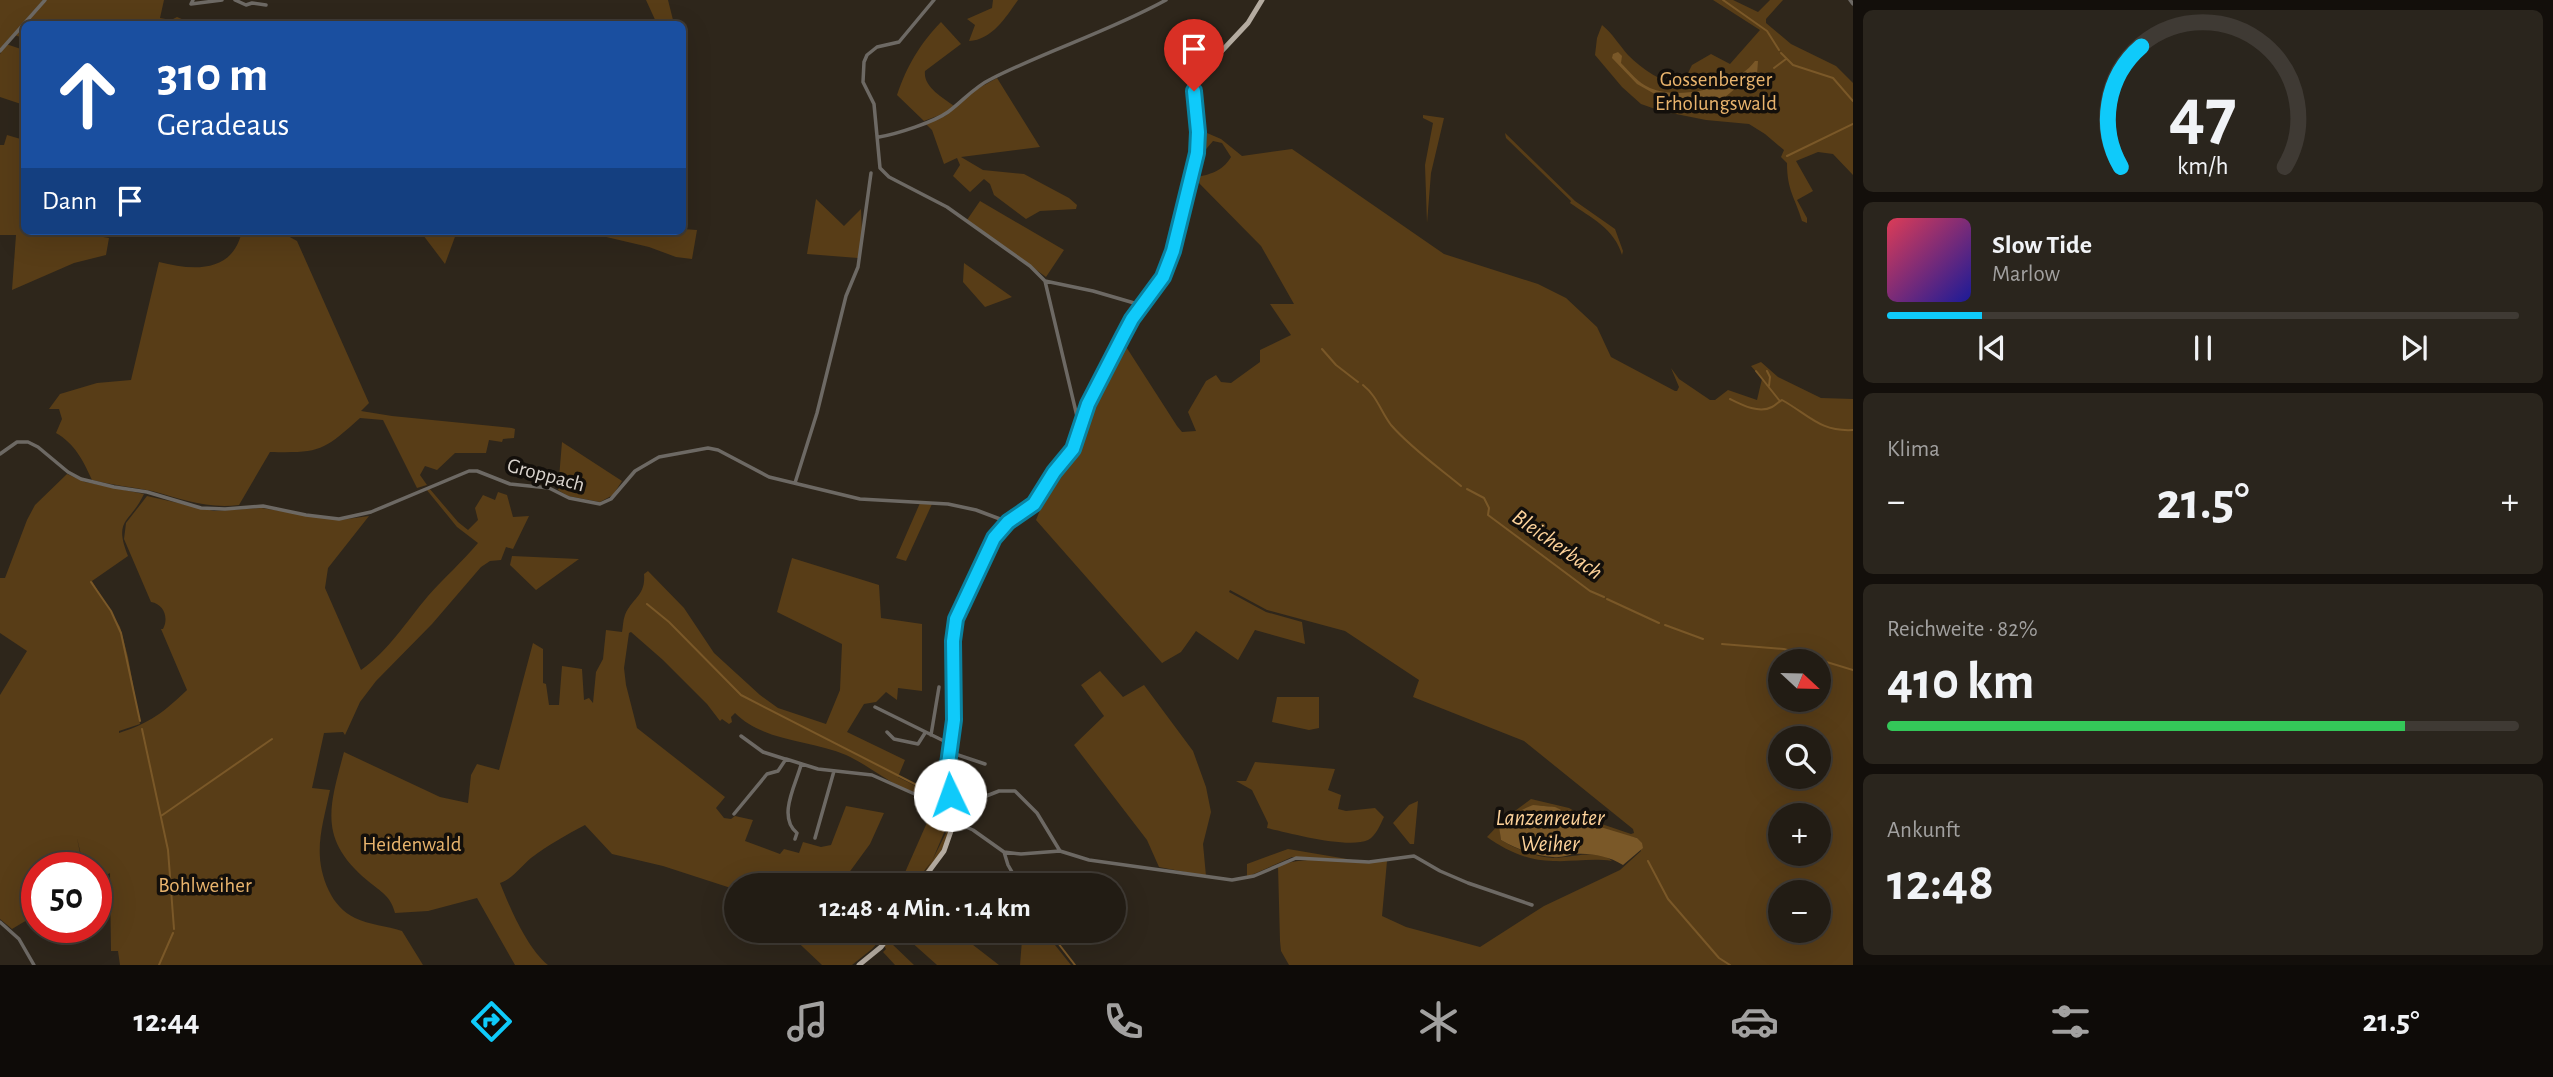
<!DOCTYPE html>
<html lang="de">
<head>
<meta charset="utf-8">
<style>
  body { margin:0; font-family:"Alegreya Sans",sans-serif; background:#2a251d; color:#f1f3f6; height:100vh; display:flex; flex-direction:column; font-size:26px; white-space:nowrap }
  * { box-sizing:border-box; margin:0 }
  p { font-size:23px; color:#a2a1a0 }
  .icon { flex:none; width:38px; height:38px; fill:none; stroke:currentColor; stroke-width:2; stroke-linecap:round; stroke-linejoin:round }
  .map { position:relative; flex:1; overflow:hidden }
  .side { display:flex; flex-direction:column; gap:10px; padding:10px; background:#130f0b; width:700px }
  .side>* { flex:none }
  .banner { position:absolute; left:21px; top:21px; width:665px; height:214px; border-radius:10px; box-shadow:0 7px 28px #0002,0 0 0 2px #3f3a34; background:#1a4fa0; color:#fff; overflow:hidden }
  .needle { width:46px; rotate:112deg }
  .buttons { position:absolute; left:1768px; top:649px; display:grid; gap:14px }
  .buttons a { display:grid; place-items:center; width:63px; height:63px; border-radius:50%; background:#221c14; box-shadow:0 7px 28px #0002,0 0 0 2px #3f3a34; font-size:35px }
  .speed { position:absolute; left:21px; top:852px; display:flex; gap:14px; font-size:35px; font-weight:700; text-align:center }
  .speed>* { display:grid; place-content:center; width:91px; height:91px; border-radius:50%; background:#221c14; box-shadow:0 7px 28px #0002,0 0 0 2px #3f3a34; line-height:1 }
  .speed .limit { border:10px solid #d22; background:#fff; color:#111 }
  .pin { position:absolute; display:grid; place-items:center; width:60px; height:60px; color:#fff; margin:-72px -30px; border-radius:50% 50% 50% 0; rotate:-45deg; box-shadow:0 0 7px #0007 }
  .pin .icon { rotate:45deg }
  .me { position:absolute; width:77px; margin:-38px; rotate:357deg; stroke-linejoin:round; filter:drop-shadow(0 0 5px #0008) }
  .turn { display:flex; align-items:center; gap:24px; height:147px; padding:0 21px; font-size:32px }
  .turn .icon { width:91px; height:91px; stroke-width:2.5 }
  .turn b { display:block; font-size:49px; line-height:60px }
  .then { display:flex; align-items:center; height:66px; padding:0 21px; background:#0003; gap:14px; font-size:26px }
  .big { font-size:52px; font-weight:600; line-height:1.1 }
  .side .tile { flex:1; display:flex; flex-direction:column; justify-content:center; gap:10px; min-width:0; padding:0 24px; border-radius:10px; background:#2a251d }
  .side .dial { align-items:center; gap:0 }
  .dial svg { height:182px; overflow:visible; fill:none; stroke:#3f3a34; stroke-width:7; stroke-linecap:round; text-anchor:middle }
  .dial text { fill:#f1f3f6; stroke:none }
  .song { display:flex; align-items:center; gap:21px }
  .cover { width:84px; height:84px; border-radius:10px; background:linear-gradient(135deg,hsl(350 70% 55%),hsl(240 70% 35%)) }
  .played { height:7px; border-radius:4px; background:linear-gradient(90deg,#0fcafa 15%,#3f3a34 15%) }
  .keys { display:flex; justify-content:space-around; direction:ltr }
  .heat { display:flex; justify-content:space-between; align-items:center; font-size:38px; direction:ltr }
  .charge { height:10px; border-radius:5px; background:linear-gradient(90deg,#34c759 82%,#3f3a34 0) }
  .trip { position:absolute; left:724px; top:873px; width:402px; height:70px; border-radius:35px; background:#221c14; box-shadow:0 7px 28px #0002,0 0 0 2px #3f3a34; font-weight:600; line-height:70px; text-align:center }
  .menu { display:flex; height:112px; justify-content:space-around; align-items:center; background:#0e0b08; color:#a2a1a0 }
  .menu .icon { width:49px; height:49px }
  .menu .current { color:#0fcafa }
  .menu b { font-size:32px; color:#f1f3f6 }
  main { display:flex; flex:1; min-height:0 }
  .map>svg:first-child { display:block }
  .green { fill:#583d17; fill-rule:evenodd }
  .water { fill:#7a5828 }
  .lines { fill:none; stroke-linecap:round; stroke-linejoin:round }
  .stream { stroke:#7a5828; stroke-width:2 }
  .minor { stroke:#6d6964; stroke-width:3.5 }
  .major { stroke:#b4aba0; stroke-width:5 }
  .route-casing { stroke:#0a83a2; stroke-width:18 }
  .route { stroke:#0fcafa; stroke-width:12 }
  .labels { text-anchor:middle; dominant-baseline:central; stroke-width:7; stroke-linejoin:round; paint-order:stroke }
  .park-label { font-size:21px; fill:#e9b46d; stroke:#130f0b }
  .street-label { font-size:21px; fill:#d9d3cd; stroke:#130f0b }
  .water-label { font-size:23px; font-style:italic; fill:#fdd29a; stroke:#130f0b }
</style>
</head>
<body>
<main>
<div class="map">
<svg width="1853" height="965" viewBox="0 0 1853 965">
  <rect width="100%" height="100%" fill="#2e261b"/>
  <path class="green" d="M0 0H43L0 49Z
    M46 0H164L160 18 171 20 177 17 184 20 182 24H24V38L14 35Z
    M646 0H668L674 24H657Z
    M993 0H1018C1006 17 992 40 969 41L975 25 967 19 992 8Z
    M1713 0H1733L1758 12 1770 0H1783L1766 19V23L1791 44 1836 66 1853 83V175L1833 154 1818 152 1796 161 1813 191 1797 200 1807 218V223L1802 221C1795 197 1787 191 1787 163L1781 157 1784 150 1765 134 1749 124 1706 120 1661 111 1641 104 1622 87 1595 55 1597 38 1602 25C1613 34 1619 45 1628 55 1643 70 1661 81 1681 87L1692 65 1711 54 1730 64 1760 30Z
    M941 22 961 44 925 71C923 87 942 97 954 106L945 113 924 121 897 95C907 66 919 45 941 22Z
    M6 44 24 50V105L0 97V54Z
    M997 78 1040 147 961 157 983 170 1024 174 1069 198 1077 205 1076 209 1040 211 1026 219 994 195 990 184 984 179 970 192 953 176 960 165 957 158 944 164 932 130 925 123 945 116 977 89Z
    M1423 115 1444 118 1431 173 1427 223 1425 165 1433 123 1423 118Z
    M1207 133 1221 139 1242 156 1292 149 1444 254 1538 284 1566 298 1597 327 1611 357 1675 391H1677L1679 387 1671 368 1679 379 1710 400H1715L1728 390 1757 400 1762 379 1751 366 1761 362 1778 377 1821 398 1853 399V965H1289L1281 951 1280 941 1278 866C1313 853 1351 865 1387 861L1382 916 1406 927 1480 947 1544 906 1620 870 1641 851 1637 838C1623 835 1608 831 1595 825 1557 807 1535 792 1500 826L1501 840C1516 849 1536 857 1554 858 1572 858 1599 848 1612 861 1591 858 1573 862 1553 861 1528 861 1507 851 1487 837L1504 819 1531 799 1569 808 1590 820 1631 834 1634 833 1633 829 1524 741 1413 697 1419 680 1345 631 1267 610 1230 590 1229 592 1266 612 1302 622 1305 644 1255 630 1238 660 1196 631 1181 652 1162 663 1036 520 1048 490 1069 464 1078 445 1092 402 1123 342 1177 426 1182 432 1196 431 1188 412 1206 381 1216 375 1221 382 1231 383 1260 362V350L1291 335 1270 304H1294L1261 246 1194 178C1210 174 1222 172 1231 157L1222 143 1213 141 1201 155V170L1196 171 1200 136ZM1780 662H1818V700H1780ZM1780 738H1818V777H1780ZM1780 816H1818V854H1780ZM1780 892H1818V931H1780Z
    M1505 133 1575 201 1615 229 1623 251 1622 255C1615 229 1590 217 1570 203L1571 201 1506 138Z
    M7 135 24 140V231H68L109 238 106 255 74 263 12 290 16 235H0V145H4Z
    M816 199 844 226 861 209 862 233 858 258 807 254Z
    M980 201 1064 250 1046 277 967 220Z
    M683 229 697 230 692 259 676 257 649 247 602 236 603 231H682Z
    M242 231H279L297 241 369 403 361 411 392 416 512 428 515 429 514 438 503 439 502 442 489 440 486 453H455L437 470 425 466 420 475 427 485 417 488 383 420 360 418C323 451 321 453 270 452L239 505C207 509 182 499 152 491 132 487 112 485 92 480 83 460 75 444 56 433L62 419 59 409H49L60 394 97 383 131 380 159 262C194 271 233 273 242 231Z
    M420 231H450L455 234 456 231H482L456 234 445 264Z
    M964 263 1012 297 985 307 963 282Z
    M562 442 622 481 613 495 600 502 568 496 558 490Z
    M67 474 85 482 144 494C130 524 113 518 128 556L92 581 120 627 128 657 140 724 119 731V733C150 723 164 712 187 690L161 629H163C169 618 164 604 151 602L124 539 126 523 147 496 214 511 261 508 340 520 369 516 328 568 325 588 361 670C389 650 406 622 428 596 444 578 462 562 478 543L457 527 426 489 429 488 458 522 468 530 478 520 475 508 483 495 495 500 498 492 507 495 513 517 529 516 513 549 506 547 501 560 490 561 481 567 432 624 376 681 360 702 345 735 343 732 324 733 312 788 330 790C322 828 312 855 329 891 334 902 344 913 355 918 369 925 387 926 402 931L423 965H120L118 951H111L110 873 96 881V868H84L77 838 83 868H37V914L12 929 0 919V695L27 651 0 633V578H5L27 520 35 505Z
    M920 503 932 504 906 561 896 558Z
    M512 556 579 559 536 590 510 565Z
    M792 558 879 585 881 618 922 624V691L898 688 897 700 886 692 876 702 864 704 847 732 905 760 898 777 939 798C905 798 875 768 846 755 811 740 764 742 735 713L731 717 732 722 729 724 722 719 720 721 707 704 663 660 631 632 629 633 624 668 626 685 637 728 725 797 716 808 724 818 731 819 735 816 753 820 745 841 780 854 784 849 799 853 803 842 821 847 831 845 846 806 884 813 870 844 840 885 737 886V890L663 866 612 854 585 825C566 835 548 845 531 858 521 866 513 879 500 883 510 908 527 948 548 965H515L477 898 428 911 395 913C391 896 381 892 368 881 318 839 329 808 344 752L440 797 468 803 471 775 477 764 499 770 533 643 543 649V683L546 684 549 705H559L562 666 582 669 584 700 589 698 593 703 596 672 603 659 606 630 622 632C623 627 623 620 625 615 632 598 646 596 644 574L648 571 684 608 714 653 760 695 778 708 826 724 840 690 842 644 777 612Z
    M1100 671 1123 697 1144 685 1193 751 1206 787 1211 812 1203 844 1206 876 1159 867 1147 840 1074 745 1104 716 1081 685Z
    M1277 697H1319V728L1309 730 1272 722Z
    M1255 762 1335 769 1328 790 1341 795 1338 809 1346 811 1375 808 1384 817C1380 825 1376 836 1368 840 1348 849 1289 833 1267 828L1268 823 1252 790 1236 781H1246Z
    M1418 801 1414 844H1410L1393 823 1409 805Z
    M929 818 946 828 932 861 948 829C947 851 929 869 916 885L932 861 913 885 899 886Z
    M1288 849 1353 860 1292 857 1247 877V864Z
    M786 931H888L872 949 852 965H822Z
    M895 931H955L999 965H937L900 932 891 943 914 965H895L883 952 886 949 884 946Z
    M1018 931H1047L1055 945 1071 965H1020L1022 940 1016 936Z"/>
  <path class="water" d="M1618 52 1622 56 1621 63C1630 72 1638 83 1650 88 1681 101 1736 87 1755 61H1758L1757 75 1753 82 1738 79 1732 84 1737 87 1724 98 1686 99 1653 93 1637 84 1612 58 1613 54Z
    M1533 805 1555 807 1597 826 1637 838 1642 843 1643 848 1623 865C1608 856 1592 853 1575 854 1568 855 1561 858 1553 857 1535 856 1516 849 1501 840L1499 826 1519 811Z"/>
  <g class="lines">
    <path class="stream" d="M1723 0 1767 31 1779 50
      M1781 53 1793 65 1833 78 1853 101
      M1774 68 1786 59
      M1787 156 1853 124
      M1322 349 1336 365 1358 382
      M1756 371 1779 400
      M1767 371 1770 377 1769 386
      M1363 385C1377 396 1381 412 1391 425 1411 448 1438 467 1461 486
      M1730 399C1742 405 1759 414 1772 407 1776 405 1778 402 1782 400 1809 415 1820 432 1853 430
      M1467 489 1484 498 1489 508 1488 515 1590 591 1604 597
      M91 582 111 611 121 633 140 721
      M1607 599 1659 623
      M647 604 669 622 741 695 944 799
      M1665 625 1703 639
      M1722 644 1784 649 1853 670
      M142 729 168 850 174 929
      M161 816 272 739
      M1648 861 1668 899 1719 958 1730 965
      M1058 943 1075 965
      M159 965 173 933"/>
    <path class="minor" d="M193 0 191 4 222 0
      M235 0 246 5 252 3 266 5
      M934 0 899 42 877 47 867 55 864 62 863 82 874 104 880 168 889 177 947 207 1030 266 1045 281 1080 429
      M1850 0 1853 4
      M0 51 45 0
      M879 137C897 134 934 122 948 112 963 101 974 87 991 79 1048 50 1110 31 1166 0
      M1045 281 1093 291 1141 305
      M0 454 17 442H28L38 447 68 472 81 479 114 487 147 492 201 508 225 509 263 506 306 515 339 519 371 512 469 471H477L510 484 549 488 569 498 600 504 611 499 635 471 659 457 708 448 718 450 769 477 860 499 948 504 976 510 1008 522
      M795 483 817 413 846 296 858 267 871 173
      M875 707 950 744
      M887 732 894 739 918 744 925 733
      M931 735 939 687
      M741 736 763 752 785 759
      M949 752 985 764
      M951 802H971L999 791H1015L1037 813 1060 851
      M734 814 767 774 778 771 786 759 818 769 872 775 928 800 949 806
      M952 821 973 830 1004 852 1021 854 1060 851 1089 860 1232 880 1254 876 1296 858 1369 862 1414 856 1440 871 1468 883 1532 905
      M815 838 834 771
      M795 839 797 833C777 817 796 784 801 765
      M1004 852 1008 865 1020 886
      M0 922 19 939 34 965"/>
    <path class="major" d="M918 886 944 851 951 831 948 764 954 720 953 641 959 610 1001 528 1034 504 1054 472 1073 449 1089 404 1123 336 1132 319 1163 277 1173 251 1197 153 1198 132 1193 98 1195 86 1203 71 1248 23 1262 0
      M859 965 881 947 893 931"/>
  </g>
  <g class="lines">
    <g class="route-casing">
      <path id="route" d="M950 795 948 764 954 720 953 641 956 619 994 538 1008 522 1034 504 1054 472 1073 449 1088 404 1123 336 1132 319 1163 277 1173 251 1197 153 1198 132 1194 91"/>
    </g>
    <use href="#route" class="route"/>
  </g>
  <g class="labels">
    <g class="park-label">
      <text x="1716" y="79">Gossenberger<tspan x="1716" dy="24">Erholungswald</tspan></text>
      <text x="412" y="844">Heidenwald</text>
      <text x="205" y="885">Bohlweiher</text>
    </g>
    <g class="street-label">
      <text transform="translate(546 475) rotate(15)">Groppach</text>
    </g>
    <g class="water-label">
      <text transform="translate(1557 545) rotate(35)">Bleicherbach</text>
      <text x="1550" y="818">Lanzenreuter<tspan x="1550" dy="26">Weiher</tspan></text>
    </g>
  </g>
</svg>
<div class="buttons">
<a><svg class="needle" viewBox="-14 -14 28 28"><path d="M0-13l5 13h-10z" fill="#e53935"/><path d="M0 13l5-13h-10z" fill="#a2a1a0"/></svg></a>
<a><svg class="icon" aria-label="search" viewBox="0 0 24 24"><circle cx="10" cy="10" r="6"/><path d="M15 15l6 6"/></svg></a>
<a>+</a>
<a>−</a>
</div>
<div class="speed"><div class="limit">50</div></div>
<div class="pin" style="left:1194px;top:91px;background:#d93025"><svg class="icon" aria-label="arrive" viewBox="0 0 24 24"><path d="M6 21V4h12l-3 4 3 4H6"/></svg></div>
<svg class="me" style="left:950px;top:795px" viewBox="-20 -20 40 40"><circle r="19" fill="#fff"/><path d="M0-13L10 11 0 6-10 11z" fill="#0fcafa"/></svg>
<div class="trip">12:48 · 4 Min. · 1.4 km</div>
<div class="banner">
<div class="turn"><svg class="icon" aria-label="ahead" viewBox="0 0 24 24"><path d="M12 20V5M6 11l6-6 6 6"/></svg><div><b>310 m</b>Geradeaus</div></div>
<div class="then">Dann<svg class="icon" aria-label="arrive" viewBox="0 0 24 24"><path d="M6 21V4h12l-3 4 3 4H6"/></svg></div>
</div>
</div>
<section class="side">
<div class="tile dial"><svg viewBox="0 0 100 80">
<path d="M14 69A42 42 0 1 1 86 69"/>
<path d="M14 69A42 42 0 0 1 23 16" stroke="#0fcafa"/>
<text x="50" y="56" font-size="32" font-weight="700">47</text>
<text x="50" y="72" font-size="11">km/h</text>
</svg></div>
<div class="tile">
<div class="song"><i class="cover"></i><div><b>Slow Tide</b><p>Marlow</p></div></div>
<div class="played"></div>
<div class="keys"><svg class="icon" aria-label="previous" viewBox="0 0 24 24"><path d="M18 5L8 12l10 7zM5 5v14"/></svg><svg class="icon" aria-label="pause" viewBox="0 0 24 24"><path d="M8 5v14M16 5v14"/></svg><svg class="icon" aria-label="next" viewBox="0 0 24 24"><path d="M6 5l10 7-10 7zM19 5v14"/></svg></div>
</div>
<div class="tile"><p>Klima</p>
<div class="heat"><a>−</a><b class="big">21.5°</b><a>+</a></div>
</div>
<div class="tile"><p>Reichweite · 82%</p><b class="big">410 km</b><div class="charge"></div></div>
<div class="tile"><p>Ankunft</p><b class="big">12:48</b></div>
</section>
</main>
<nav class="menu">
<b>12:44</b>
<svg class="icon current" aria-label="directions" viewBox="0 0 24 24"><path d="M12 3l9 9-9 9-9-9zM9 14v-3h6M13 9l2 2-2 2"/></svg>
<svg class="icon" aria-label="music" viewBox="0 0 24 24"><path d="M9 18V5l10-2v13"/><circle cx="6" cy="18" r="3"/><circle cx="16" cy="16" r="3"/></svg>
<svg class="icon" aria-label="phone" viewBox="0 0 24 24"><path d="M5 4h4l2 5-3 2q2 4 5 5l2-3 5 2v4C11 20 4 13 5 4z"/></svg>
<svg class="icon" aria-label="climate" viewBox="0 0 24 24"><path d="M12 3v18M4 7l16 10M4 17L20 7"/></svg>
<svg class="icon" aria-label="car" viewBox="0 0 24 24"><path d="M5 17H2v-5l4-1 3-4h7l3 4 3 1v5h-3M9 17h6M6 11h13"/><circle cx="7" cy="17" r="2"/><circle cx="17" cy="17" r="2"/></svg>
<svg class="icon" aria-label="filters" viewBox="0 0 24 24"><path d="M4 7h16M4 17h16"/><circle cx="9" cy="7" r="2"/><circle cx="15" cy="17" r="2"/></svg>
<b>21.5°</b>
</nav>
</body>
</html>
